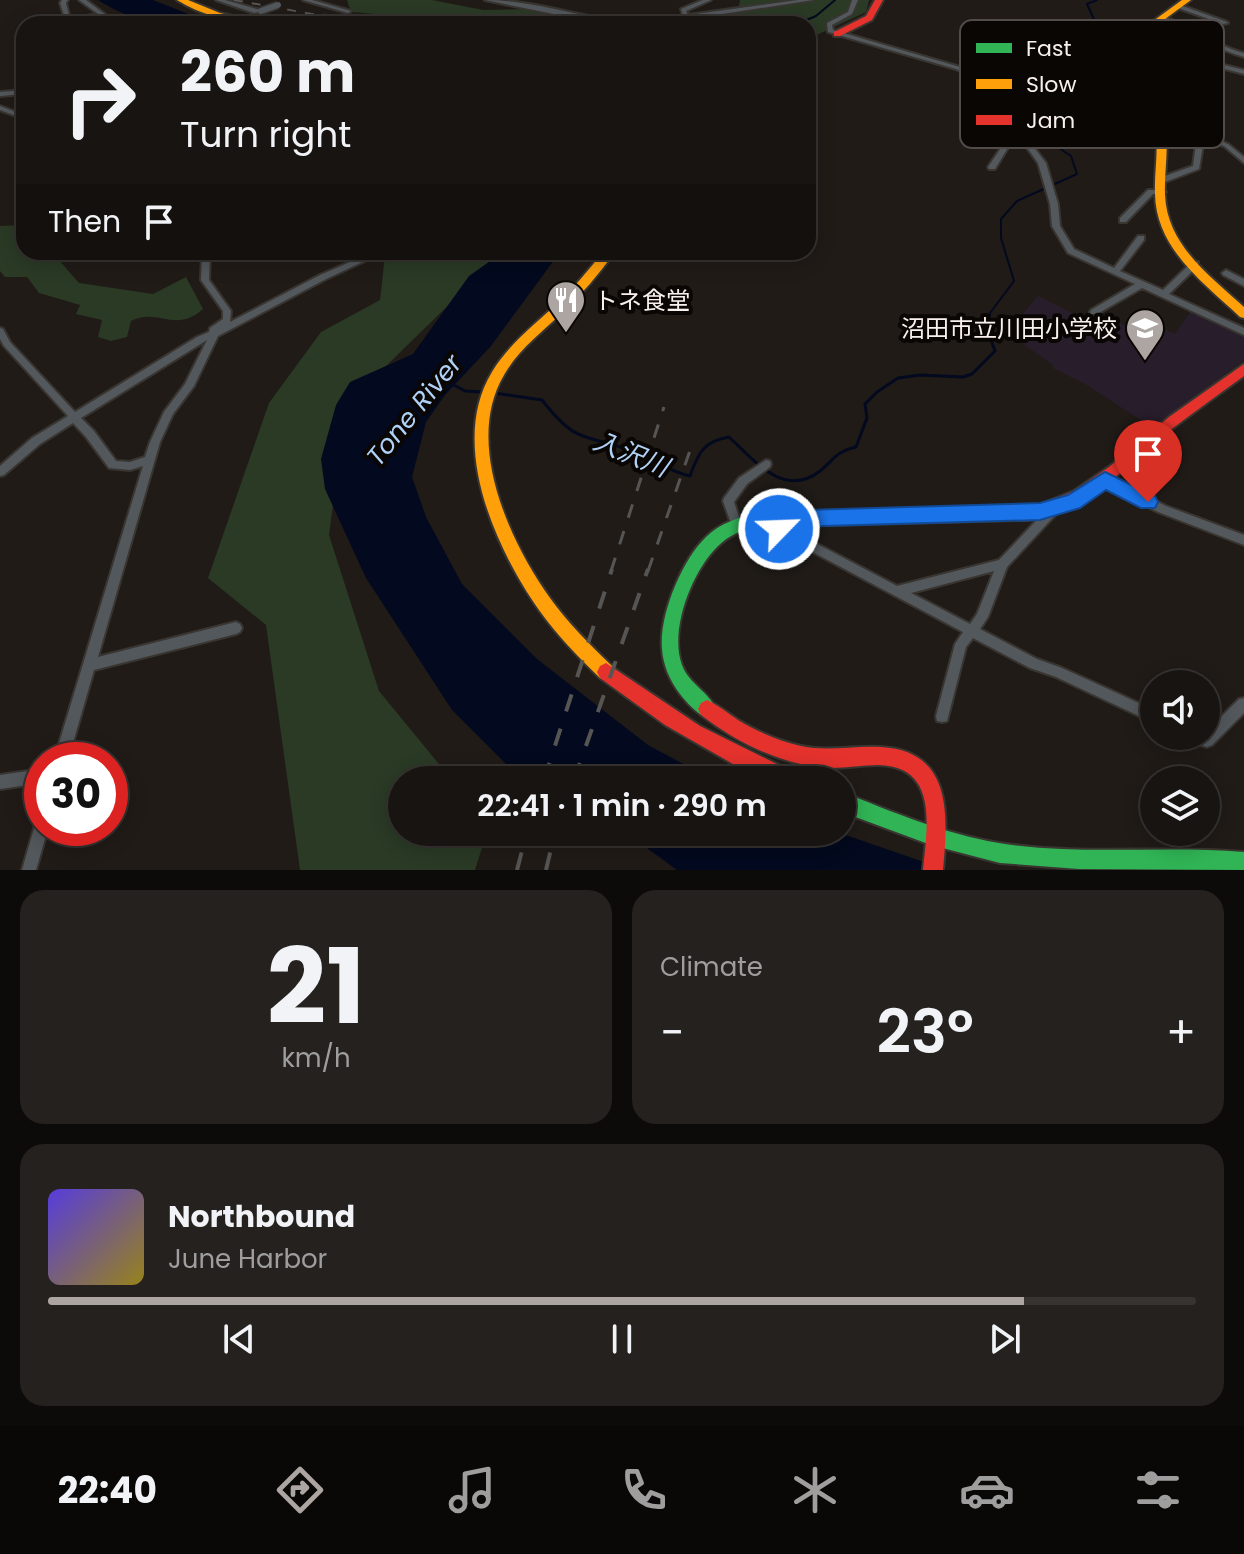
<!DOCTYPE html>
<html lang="en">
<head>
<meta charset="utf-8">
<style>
  body { margin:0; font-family:Poppins,"Noto Sans JP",sans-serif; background:#25211f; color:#f1f3f6; height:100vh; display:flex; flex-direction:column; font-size:30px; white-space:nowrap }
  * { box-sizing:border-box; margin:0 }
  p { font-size:26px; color:#9f9e9f }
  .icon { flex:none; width:44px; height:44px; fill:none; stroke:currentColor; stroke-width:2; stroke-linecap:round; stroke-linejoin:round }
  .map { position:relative; height:870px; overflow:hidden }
  .side { display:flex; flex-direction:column; gap:20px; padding:20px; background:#0d0b09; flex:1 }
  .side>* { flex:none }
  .top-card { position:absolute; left:16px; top:16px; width:800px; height:244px; border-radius:24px; box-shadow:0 4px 20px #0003,0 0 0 2px #363331; background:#181411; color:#f1f3f6; overflow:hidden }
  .controls { position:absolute; left:1140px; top:670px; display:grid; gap:16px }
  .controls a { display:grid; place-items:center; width:80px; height:80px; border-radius:50%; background:#181411; box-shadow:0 4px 20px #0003,0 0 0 2px #363331; font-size:40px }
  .speed { position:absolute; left:24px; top:742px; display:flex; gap:16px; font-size:40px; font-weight:700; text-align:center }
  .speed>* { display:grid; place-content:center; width:104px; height:104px; border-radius:50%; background:#181411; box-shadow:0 4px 20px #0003,0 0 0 2px #363331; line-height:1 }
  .speed .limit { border:12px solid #d22; background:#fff; color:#111 }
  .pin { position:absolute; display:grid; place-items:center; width:68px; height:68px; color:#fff; margin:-82px -34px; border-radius:50% 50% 50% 0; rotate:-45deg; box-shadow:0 0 8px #0007 }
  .pin .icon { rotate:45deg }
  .me { position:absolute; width:88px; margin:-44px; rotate:66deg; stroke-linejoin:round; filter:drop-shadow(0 0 6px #0008) }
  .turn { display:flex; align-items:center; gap:28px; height:168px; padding:0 32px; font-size:36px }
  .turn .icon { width:104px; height:104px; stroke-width:2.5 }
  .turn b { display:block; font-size:56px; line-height:68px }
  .then { display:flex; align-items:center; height:76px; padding:0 32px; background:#0003; gap:16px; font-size:30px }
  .big { font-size:60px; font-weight:600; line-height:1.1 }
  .side .tile { flex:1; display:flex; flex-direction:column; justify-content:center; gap:12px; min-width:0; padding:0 28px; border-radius:24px; background:#25211f }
  .side .dial { align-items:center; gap:0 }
  .dial b { font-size:104px; line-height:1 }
  .song { display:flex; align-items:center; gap:24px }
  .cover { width:96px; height:96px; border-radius:12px; background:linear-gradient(135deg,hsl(250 70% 55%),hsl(50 70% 35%)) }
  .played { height:8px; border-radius:4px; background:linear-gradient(90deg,#aca5a1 85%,#363331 85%) }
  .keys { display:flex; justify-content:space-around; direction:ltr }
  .heat { display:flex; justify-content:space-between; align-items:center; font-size:44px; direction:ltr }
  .side .tiles { flex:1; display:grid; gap:20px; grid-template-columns:1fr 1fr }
  .tile:last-child { grid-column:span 2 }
  .trip { position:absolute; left:388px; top:766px; width:468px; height:80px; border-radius:40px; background:#181411; box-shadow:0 4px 20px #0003,0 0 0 2px #363331; font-weight:600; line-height:80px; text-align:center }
  .tab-bar { display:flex; height:128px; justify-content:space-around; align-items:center; background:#0a0807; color:#9f9e9f }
  .tab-bar .icon { width:56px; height:56px }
  .tab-bar .on { color:#aca5a1 }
  .tab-bar b { font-size:36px; color:#f1f3f6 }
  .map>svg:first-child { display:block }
  .education { fill:#281e2b }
  .green { fill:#2a3a25 }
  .water { fill:#03091e }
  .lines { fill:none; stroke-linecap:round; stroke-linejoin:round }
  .stream-far1 { stroke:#03091e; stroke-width:2 }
  .stream { stroke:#03091e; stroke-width:3 }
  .street-casing { stroke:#393531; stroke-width:4 }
  .fast-casing { stroke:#393531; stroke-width:4 }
  .slow-casing { stroke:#393531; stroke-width:4 }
  .jam-casing { stroke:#393531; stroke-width:4 }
  .street { fill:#53585d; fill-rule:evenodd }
  .fast { fill:#30b455; fill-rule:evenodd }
  .slow { fill:#ff9f0a; fill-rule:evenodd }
  .jam { fill:#e5322d; fill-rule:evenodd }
  .rail-far2 { stroke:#565554; stroke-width:2; stroke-dasharray:9 9; stroke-linecap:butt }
  .rail-far1 { stroke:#565554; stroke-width:3; stroke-dasharray:14 14; stroke-linecap:butt }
  .rail { stroke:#565554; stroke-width:4; stroke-dasharray:18 18; stroke-linecap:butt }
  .street-bridge-casing { stroke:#393531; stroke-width:9; stroke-linecap:butt }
  .street-bridge { stroke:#53585d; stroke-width:6 }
  .route { fill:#1a73e8; stroke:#114b97; stroke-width:2 }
  .labels { text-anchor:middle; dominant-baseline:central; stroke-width:8; stroke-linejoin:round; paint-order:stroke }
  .poi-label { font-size:24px; fill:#f8f0ec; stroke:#0a0604; text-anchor:start }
  .water-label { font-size:26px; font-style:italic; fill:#b0d1f7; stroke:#0a0604 }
  .key { fill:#0a0604; stroke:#514c4a; stroke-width:2 }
  .key-label { font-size:22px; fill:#f8f0ec }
</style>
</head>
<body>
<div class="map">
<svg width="1244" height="870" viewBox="0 0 1244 870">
  <rect width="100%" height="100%" fill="#201b17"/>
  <path class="education" d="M1038 296 1094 324 1100 319 1120 323 1157 342 1166 330 1175 334 1191 311 1244 335V360L1153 428 1087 385 1053 368V365L1023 344 1016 333 1017 321Z"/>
  <path class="green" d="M347 0H432L483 10 534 9 578 24H501L351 12Z
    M740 0H869L866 12 808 39V24H702L729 15 739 6Z
    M24 225V252H52L79 283 153 294 186 277 203 309C176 334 157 307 131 321L127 337 111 341 98 337 102 320 76 314 80 305 39 293 27 277H5L0 271V226Z
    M391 252H503L346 405 329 535 379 691 452 780H402V832H487L475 870H300L266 625 208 578 269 403 321 332 380 300 385 255Z"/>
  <path class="water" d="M98 0H153L201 19 227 24C171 24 148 31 98 0Z
    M503 252H560L491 346 445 395 426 422 412 477 426 517 462 584 537 659 648 745 713 780H532L513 771 452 710 366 578 325 489 321 459 336 405 350 382 413 354 469 276Z
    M625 832H837L947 870H677Z"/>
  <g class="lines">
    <path class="stream-far1" d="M797 24 816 16 835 0
      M989 334 990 313 1014 281 1001 238V219L1017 201 1077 174 1071 156 1038 134 1016 98 1017 93 1046 82 1040 60 1045 34 1098 28 1087 4 1097 0"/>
    <path class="stream" d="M452 384 465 391 483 392
      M494 393 542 400C578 446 584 433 632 451 653 459 668 471 690 476 698 453 704 441 729 437 755 461 784 499 820 471 835 459 835 452 856 447L867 418 865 404 877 392 898 378 920 375 963 377 972 374 995 351 988 332"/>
    <g class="street-casing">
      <path id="street" d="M62 0H68L66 3 70 19 98 14 79 0H86L118 24H111L102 17 66 22 60 3Z
        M216 0H225L264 11 254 13Z
        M303 0H312L351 11 348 13Z
        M485 0C534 0 581 18 629 22L632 24H609L593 22Z
        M703 0H711L686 11 688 15 798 0H813L690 19 687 21 684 19 652 24H637L683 16 681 9Z
        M852 0H858L852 14 832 25 833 30 960 67 994 82 996 98 1046 163 1058 204 1060 226 1074 249 1114 268 1138 236H1144V240L1120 271 1163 290 1192 262H1198V266L1169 294 1244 328V335L1142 288 1097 314H1091L1090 312 1091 310 1135 284 1068 253 1052 226 1050 204 1038 163 1018 135 1014 138 995 169H989L988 167 1009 136 1014 131 990 98 989 84 956 69 828 32 827 23 848 12Z
        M1180 5 1227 22 1228 23 1223 24 1178 8 1177 7Z
        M1164 17C1192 26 1215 46 1244 53V57C1214 49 1191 31 1162 20V18Z
        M1132 36H1136L1161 49 1244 70V74L1157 51 1132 38Z
        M24 90V94L0 96V92Z
        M1154 103 1166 106 1203 134 1228 144 1244 157V163L1224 146 1204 139 1199 169 1165 182H1159V178L1193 166 1197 136 1162 109 1152 106 1151 105Z
        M0 106 24 115V119L0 110Z
        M1148 190H1162L1166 192 1162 194H1153L1126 222H1120V218Z
        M202 252H210L209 280 231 311 230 322 320 275 373 252H384L326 279 218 336 194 386 173 414 160 442 98 657 236 622 240 624 242 628 240 632 236 634 94 670 68 760H54L143 466 130 470 109 468 86 437 73 423 40 444 4 475 0 476V466L32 438 68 416 4 346 0 339V328L3 329 10 342 75 412 197 337 209 332 210 328 223 319V311L201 280ZM207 340 185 384 164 412 150 442 145 457 130 462 116 461 94 431 81 418Z
        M1226 270 1244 279V286L1223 275 1222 273Z
        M766 460 770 461 771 464 770 467 747 484 734 502 741 523 740 526 736 528 732 526 723 501 724 498 739 478Z
        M1105 476 1166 506 1244 535V545L1158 512 1101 483 1100 480 1101 477Z
        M1055 503 1059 505 1060 508 1059 511 1007 567 988 617 980 629 1037 659 1062 668 1154 710V723L1056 677 1030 668 973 638 966 647 947 721 942 722 937 721 936 716 955 644 963 632 775 532 767 519 768 516C776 513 779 520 783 526L897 586 999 560 1051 505ZM994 571 977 614 970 624 911 593Z
        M1244 698V713L1212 745 1207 747 1189 741 1187 736H1206V732L1239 699Z
        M42 769V783L0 789V775Z
        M42 818V828H48L36 870H22L35 825 37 820Z"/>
    </g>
    <g class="fast-casing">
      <path id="fast" d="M1017 508 1022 509 1025 514 1022 519 1017 520 756 527C742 530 729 535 718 546 692 571 669 630 682 665 689 684 709 692 716 709L713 715 707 718C696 713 687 703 680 694 670 681 663 665 662 649 659 615 682 560 706 537 720 523 738 518 756 513Z
        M842 792C893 812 945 834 999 843 1080 856 1163 845 1244 852V870L1079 869 1000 863 931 845 842 812Z"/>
    </g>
    <g class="slow-casing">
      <path id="slow" d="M177 0H188L220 13 266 24C236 24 202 16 177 0Z
        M1182 0H1191L1135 41C1136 71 1157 93 1164 121 1170 145 1164 170 1165 195 1167 245 1210 276 1244 307V318L1240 317C1204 283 1156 249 1155 194 1154 170 1160 145 1154 121 1147 92 1128 71 1127 40Z
        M603 252H615C599 274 582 294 563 312 542 332 518 350 504 375 464 442 509 541 550 598 568 623 590 645 612 666L615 672 612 678 606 681 600 678C578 657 557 635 539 610 496 549 448 444 492 372 509 344 535 324 559 302 575 287 589 269 603 252Z"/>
    </g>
    <g class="jam-casing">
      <path id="jam" d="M875 0H883L872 20 840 36H834V32L866 16Z
        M1244 364V376C1219 394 1194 412 1169 431 1130 463 1097 500 1048 515 1037 519 1023 522 1012 519L1009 514 1012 509 1039 505 1074 491 1109 467 1169 417Z
        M606 663 700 726 795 773 797 780H767L733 764 665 725 600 678 597 672 600 666Z
        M707 700C718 705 728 713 738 720 758 732 779 741 801 746 829 752 854 745 881 747 953 751 948 816 943 870H923C927 827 939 766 878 765 858 765 838 770 817 767 774 761 735 741 701 715L698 709 701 703Z"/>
    </g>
    <use href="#street" class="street"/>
    <use href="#fast" class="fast"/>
    <use href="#slow" class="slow"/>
    <use href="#jam" class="jam"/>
    <path class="rail-far2" d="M234 0 312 14 458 24"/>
    <path class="rail-far1" d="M611 571 664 407
      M648 571 694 439"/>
    <path class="rail" d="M544 780 612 569
      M574 780 648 569
      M517 870 527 832
      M546 870 555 832"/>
    <g class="street-bridge-casing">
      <path id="street-bridge" d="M261 11 278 5"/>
    </g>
    <use href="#street-bridge" class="street-bridge"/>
  </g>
  <path class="route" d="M1105 472 1155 496 1158 502 1155 508H1141L1106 490 1080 508 1040 520 788 527 786 535C773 539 768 531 762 519L765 513 772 511 1040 503 1068 495Z"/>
  <defs>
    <g id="restaurant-pin" transform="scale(2)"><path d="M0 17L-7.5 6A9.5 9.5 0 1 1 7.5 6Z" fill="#aca5a1" stroke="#0a0604"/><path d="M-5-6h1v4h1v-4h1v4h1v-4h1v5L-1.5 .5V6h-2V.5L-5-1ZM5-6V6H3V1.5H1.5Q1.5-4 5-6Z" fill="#fff"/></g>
    <g id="school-pin" transform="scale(2)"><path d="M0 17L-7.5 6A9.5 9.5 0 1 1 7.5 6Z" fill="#aca5a1" stroke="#0a0604"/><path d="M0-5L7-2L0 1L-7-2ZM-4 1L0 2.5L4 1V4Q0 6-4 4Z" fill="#fff"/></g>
  </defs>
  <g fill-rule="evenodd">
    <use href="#restaurant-pin" x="566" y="300"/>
    <use href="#school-pin" x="1145" y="328"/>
  </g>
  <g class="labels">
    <g class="poi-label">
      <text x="594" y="300">トネ食堂</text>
      <text x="1117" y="328" text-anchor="end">沼田市立川田小学校</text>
    </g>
    <g class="water-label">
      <text transform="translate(414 410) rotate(-51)">Tone River</text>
      <text transform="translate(631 454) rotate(22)">入沢川</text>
    </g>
  </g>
  <rect x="960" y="20" width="264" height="128" rx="12" class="key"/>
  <rect x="976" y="43" width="36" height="10" fill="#30b455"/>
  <rect x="976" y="79" width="36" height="10" fill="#ff9f0a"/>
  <rect x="976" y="115" width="36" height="10" fill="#e5322d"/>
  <g class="key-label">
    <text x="1026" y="56">Fast</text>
    <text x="1026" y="92">Slow</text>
    <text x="1026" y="128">Jam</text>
  </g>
</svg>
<div class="controls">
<a><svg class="icon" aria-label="sound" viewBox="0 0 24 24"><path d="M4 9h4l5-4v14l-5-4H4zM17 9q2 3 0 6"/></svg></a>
<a><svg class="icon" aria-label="layers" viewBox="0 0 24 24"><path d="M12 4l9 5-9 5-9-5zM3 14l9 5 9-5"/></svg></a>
</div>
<div class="speed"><div class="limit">30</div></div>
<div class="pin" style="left:1148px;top:502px;background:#d93025"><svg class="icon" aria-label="arrive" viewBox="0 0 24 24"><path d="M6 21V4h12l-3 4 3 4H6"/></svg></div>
<svg class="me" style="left:779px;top:529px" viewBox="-20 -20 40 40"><circle r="17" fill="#1a73e8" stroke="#fff" stroke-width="3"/><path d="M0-11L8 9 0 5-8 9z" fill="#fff"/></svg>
<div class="trip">22:41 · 1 min · 290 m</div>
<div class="top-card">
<div class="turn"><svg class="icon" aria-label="right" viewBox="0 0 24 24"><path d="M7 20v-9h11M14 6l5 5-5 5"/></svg><div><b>260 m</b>Turn right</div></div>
<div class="then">Then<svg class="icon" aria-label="arrive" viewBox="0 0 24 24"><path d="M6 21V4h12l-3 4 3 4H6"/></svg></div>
</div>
</div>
<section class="side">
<div class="tiles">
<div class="tile dial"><b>21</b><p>km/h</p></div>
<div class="tile"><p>Climate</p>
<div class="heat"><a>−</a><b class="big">23°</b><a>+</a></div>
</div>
<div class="tile">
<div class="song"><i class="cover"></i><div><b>Northbound</b><p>June Harbor</p></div></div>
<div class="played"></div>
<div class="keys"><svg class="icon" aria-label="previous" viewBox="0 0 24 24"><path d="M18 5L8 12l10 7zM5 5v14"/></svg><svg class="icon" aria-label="pause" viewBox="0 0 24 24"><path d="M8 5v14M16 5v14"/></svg><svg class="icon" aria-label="next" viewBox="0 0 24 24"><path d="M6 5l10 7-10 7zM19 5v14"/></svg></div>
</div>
</div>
</section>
<nav class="tab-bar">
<b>22:40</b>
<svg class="icon on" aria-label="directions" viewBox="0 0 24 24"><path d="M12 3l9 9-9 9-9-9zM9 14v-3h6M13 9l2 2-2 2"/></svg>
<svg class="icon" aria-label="music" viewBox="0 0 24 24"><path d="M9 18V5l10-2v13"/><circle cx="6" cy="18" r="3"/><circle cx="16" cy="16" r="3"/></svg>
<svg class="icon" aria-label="phone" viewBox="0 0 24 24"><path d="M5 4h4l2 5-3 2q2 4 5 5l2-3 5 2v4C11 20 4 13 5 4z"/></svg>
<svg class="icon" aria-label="climate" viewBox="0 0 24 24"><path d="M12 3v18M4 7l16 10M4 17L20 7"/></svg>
<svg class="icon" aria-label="car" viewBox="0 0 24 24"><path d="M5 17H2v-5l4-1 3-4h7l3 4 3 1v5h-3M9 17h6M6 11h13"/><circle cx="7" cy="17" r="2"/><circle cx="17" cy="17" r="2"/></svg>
<svg class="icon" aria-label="filters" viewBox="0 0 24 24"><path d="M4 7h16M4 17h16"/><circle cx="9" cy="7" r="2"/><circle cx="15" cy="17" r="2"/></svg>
</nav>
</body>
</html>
